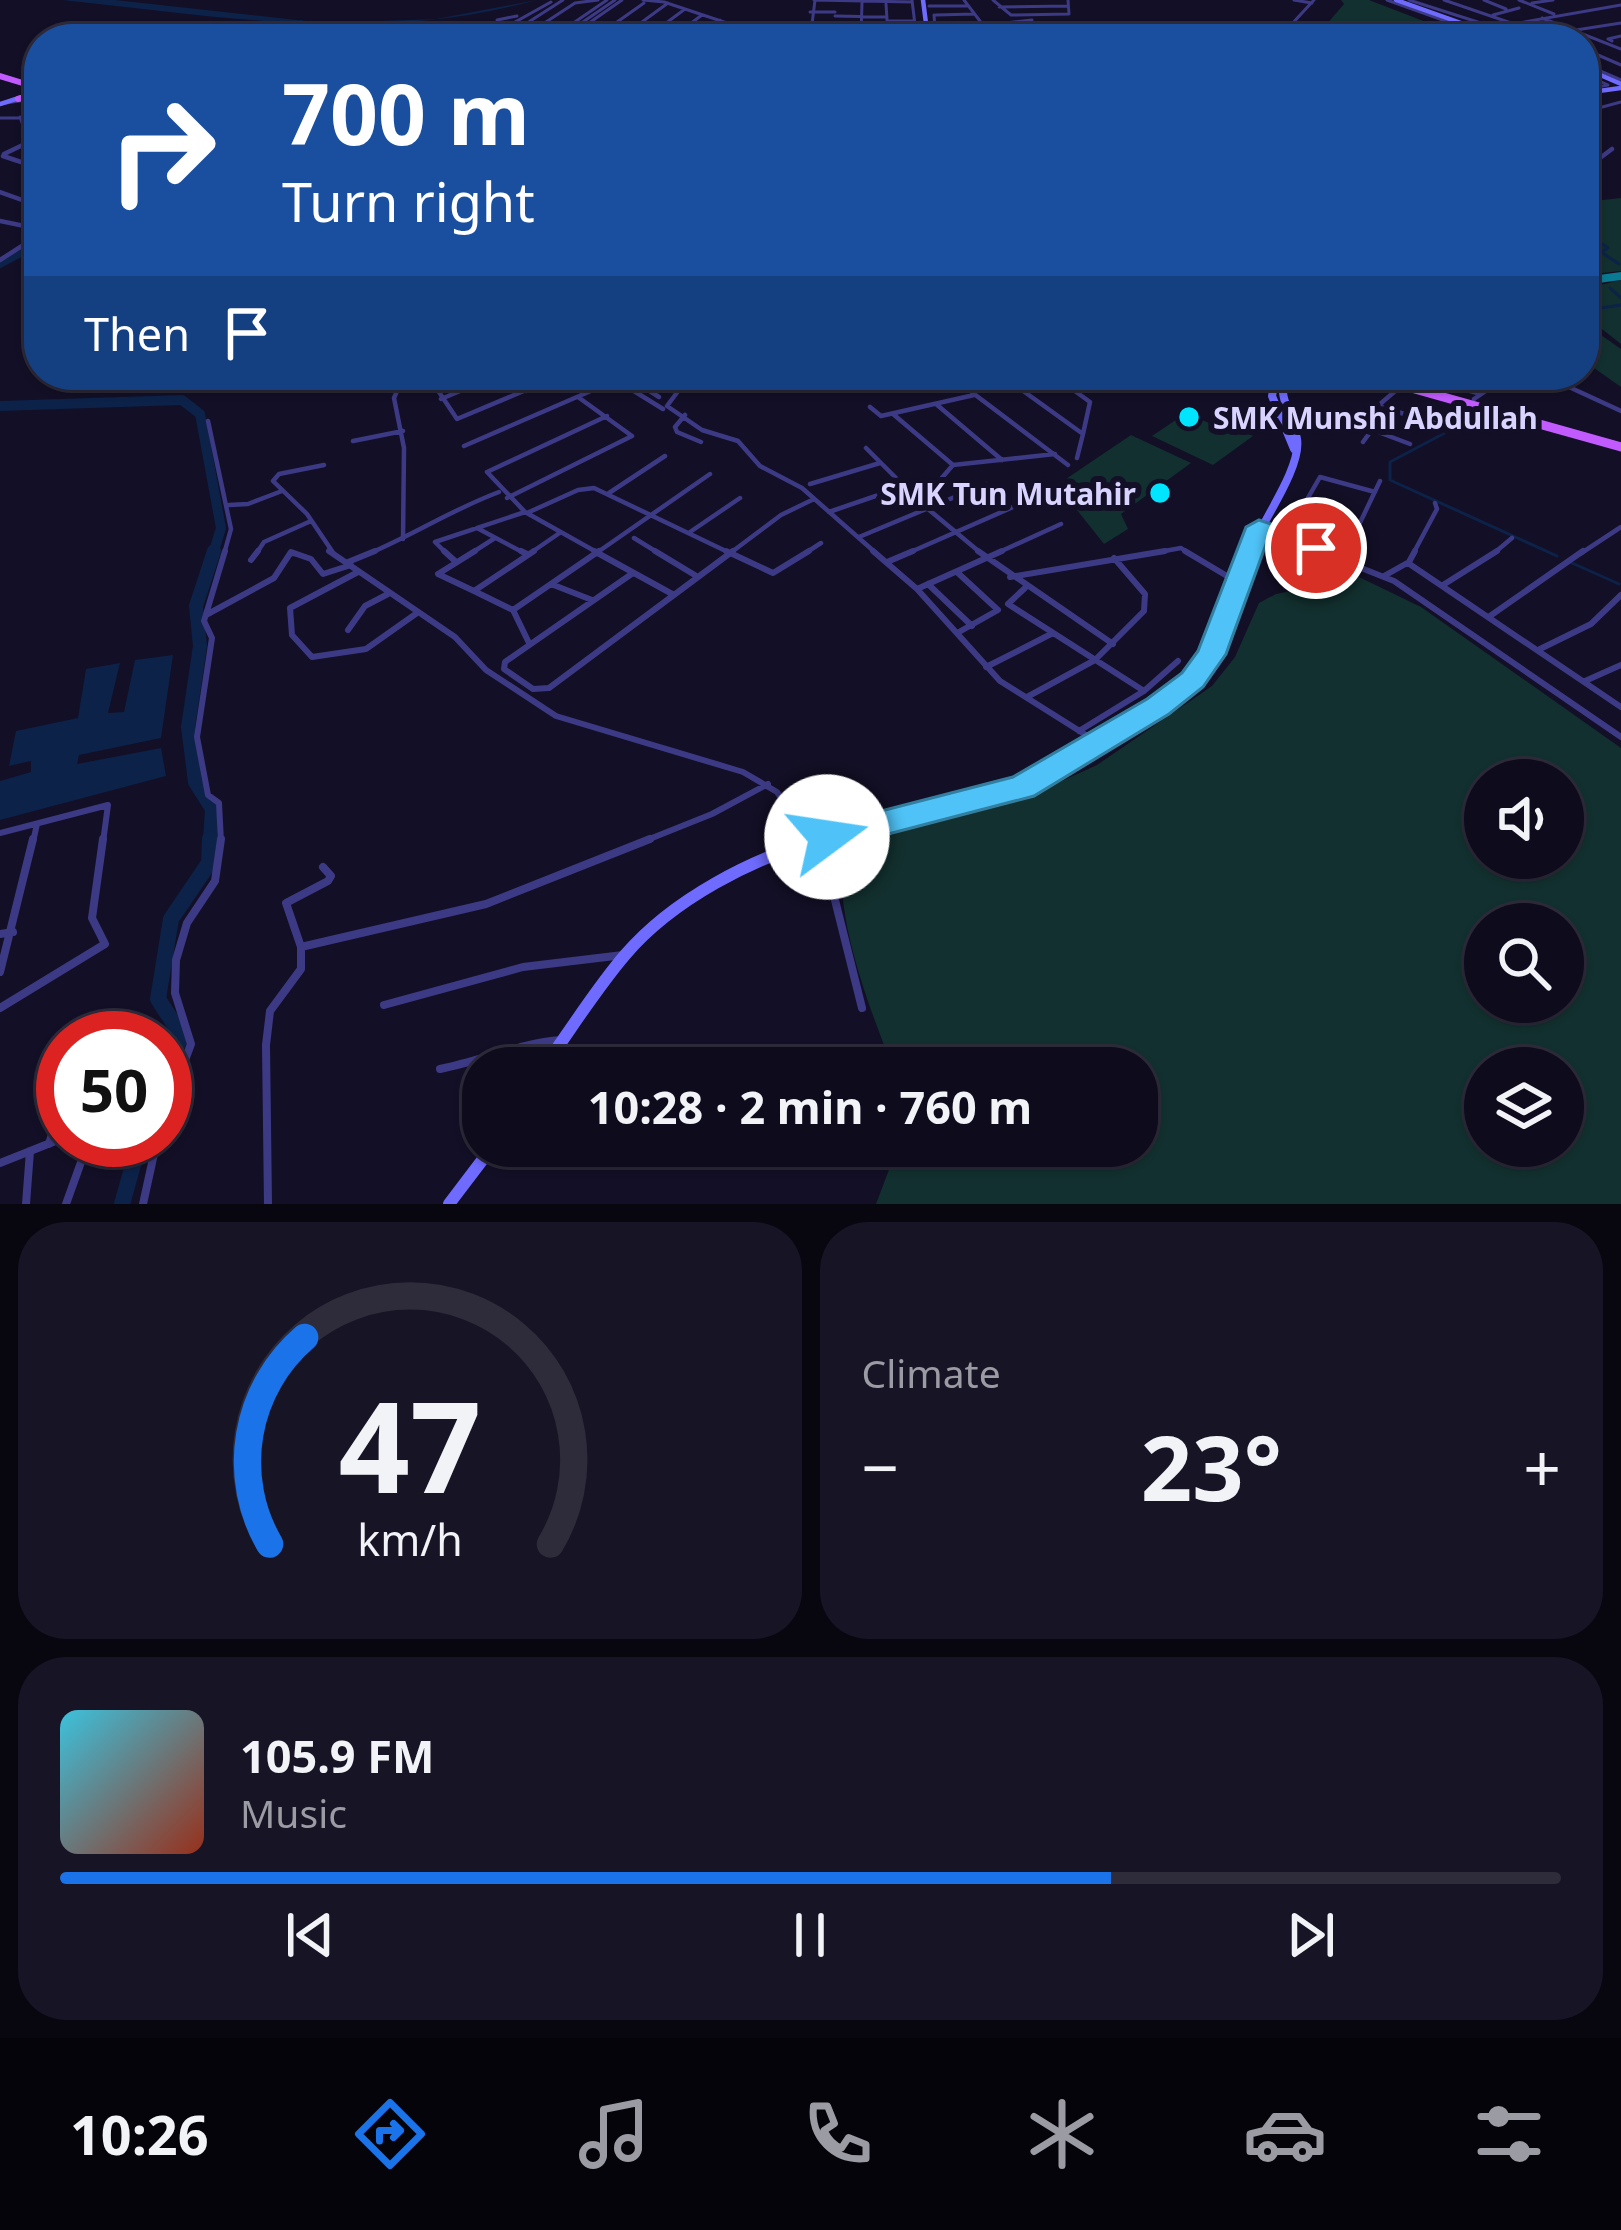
<!DOCTYPE html>
<html lang="en">
<head>
<meta charset="utf-8">
<style>
  body { margin:0; font-family:"Noto Sans",sans-serif; background:#171425; color:#f1f3f6; height:100vh; display:flex; flex-direction:column; font-size:45px; white-space:nowrap }
  * { box-sizing:border-box; margin:0 }
  p { font-size:39px; color:#9b9ba3 }
  .icon { flex:none; width:66px; height:66px; fill:none; stroke:currentColor; stroke-width:2; stroke-linecap:round; stroke-linejoin:round }
  .map { position:relative; height:1204px; overflow:hidden }
  .side { display:flex; flex-direction:column; gap:18px; padding:18px; background:#08060f; flex:1 }
  .side>* { flex:none }
  .guide { position:absolute; left:24px; top:24px; width:1575px; height:366px; border-radius:48px; box-shadow:0 3px 9px #0004,0 0 0 3px #2e2b3b; background:#1a4fa0; color:#fff; overflow:hidden }
  .buttons { position:absolute; left:1464px; top:759px; display:grid; gap:24px }
  .buttons a { display:grid; place-items:center; width:120px; height:120px; border-radius:50%; background:#0e0b1c; box-shadow:0 3px 9px #0004,0 0 0 3px #2e2b3b; font-size:60px }
  .speed { position:absolute; left:36px; top:1011px; display:flex; gap:24px; font-size:60px; font-weight:700; text-align:center }
  .speed>* { display:grid; place-content:center; width:156px; height:156px; border-radius:50%; background:#0e0b1c; box-shadow:0 3px 9px #0004,0 0 0 3px #2e2b3b; line-height:1 }
  .speed .limit { border:18px solid #d22; background:#fff; color:#111 }
  .pin { position:absolute; display:grid; place-items:center; width:102px; height:102px; color:#fff; margin:-51px; border:6px solid #fff; border-radius:50%; box-shadow:0 3px 12px #0007 }
  .me { position:absolute; width:132px; margin:-66px; rotate:76deg; stroke-linejoin:round; filter:drop-shadow(0 0 9px #0008) }
  .turn { display:flex; align-items:center; gap:42px; height:252px; padding:0 60px; font-size:54px }
  .turn .icon { width:156px; height:156px; stroke-width:2.5 }
  .turn b { display:block; font-size:84px; line-height:102px }
  .then { display:flex; align-items:center; height:114px; padding:0 60px; background:#0003; gap:24px; font-size:45px }
  .big { font-size:90px; font-weight:700; line-height:1.1 }
  .side .tile { flex:1; display:flex; flex-direction:column; justify-content:center; gap:18px; min-width:0; padding:0 42px; border-radius:48px; background:#171425 }
  .side .dial { align-items:center; gap:0 }
  .dial svg { height:312px; overflow:visible; fill:none; stroke:#2e2b3b; stroke-width:7; stroke-linecap:round; text-anchor:middle }
  .dial text { fill:#f1f3f6; stroke:none }
  .song { display:flex; align-items:center; gap:36px }
  .cover { width:144px; height:144px; border-radius:18px; background:linear-gradient(135deg,hsl(190 70% 55%),hsl(10 70% 35%)) }
  .played { height:12px; border-radius:6px; background:linear-gradient(90deg,#1a73e8 70%,#2e2b3b 70%) }
  .keys { display:flex; justify-content:space-around; direction:ltr }
  .heat { display:flex; justify-content:space-between; align-items:center; font-size:66px; direction:ltr }
  .side .tiles { flex:1; display:grid; gap:18px; grid-template-columns:1fr 1fr }
  .tile:last-child { grid-column:span 2 }
  .trip { position:absolute; left:462px; top:1047px; width:696px; height:120px; border-radius:48px; background:#0e0b1c; box-shadow:0 3px 9px #0004,0 0 0 3px #2e2b3b; font-weight:700; line-height:120px; text-align:center }
  .dock { display:flex; height:192px; justify-content:space-around; align-items:center; background:#06040b; color:#9b9ba3 }
  .dock .icon { width:84px; height:84px }
  .dock .active { color:#1a73e8 }
  .dock b { font-size:54px; color:#f1f3f6 }
  .map>svg:first-child { display:block }
  .green { fill:#12302f; fill-rule:evenodd }
  .water { fill:#0c2248 }
  .lines { fill:none; stroke-linecap:round; stroke-linejoin:round }
  .stream { stroke:#0c2248; stroke-width:3 }
  .river-far4 { stroke:#0c2248; stroke-width:6 }
  .river-far3 { stroke:#0c2248; stroke-width:8 }
  .river-far2 { stroke:#0c2248; stroke-width:10 }
  .river-far1 { stroke:#0c2248; stroke-width:14 }
  .river { stroke:#0c2248; stroke-width:16 }
  .taxiway { fill:#0a7a92; fill-rule:evenodd }
  .street-far3 { stroke:#3d3a85; stroke-width:3 }
  .street-far2 { stroke:#3d3a85; stroke-width:4.5 }
  .street-far1 { stroke:#3d3a85; stroke-width:6 }
  .street { stroke:#3d3a85; stroke-width:8 }
  .secondary-far3 { stroke:#6f6bff; stroke-width:4.5 }
  .secondary-far2 { stroke:#6f6bff; stroke-width:8 }
  .secondary-far1 { stroke:#6f6bff; stroke-width:9 }
  .secondary { stroke:#6f6bff; stroke-width:12 }
  .primary-far1 { stroke:#c25bff; stroke-width:6 }
  .primary { stroke:#c25bff; stroke-width:9 }
  .route { fill:#4fc3f7; stroke:#337fa1; stroke-width:3 }
  .poi-dot { fill:#00e5ff; stroke:#130f26; stroke-width:4.5 }
  .labels { text-anchor:middle; dominant-baseline:central; stroke-width:12; stroke-linejoin:round; paint-order:stroke }
  .poi-label { font-size:30px; font-weight:bold; fill:#d9d4ff; stroke:#130f26; text-anchor:start }
</style>
</head>
<body>
<div class="map">
<svg width="1621" height="1204" viewBox="0 0 1621 1204">
  <rect width="100%" height="100%" fill="#130f26"/>
  <path class="green" d="M1341 0H1369L1470 39H1314L1344 4Z
    M1621 198V271L1584 275V202Z
    M1621 280V344L1584 315V302L1598 300 1592 294 1596 286Z
    M1588 326 1621 349V387L1584 361V327Z
    M1186 413 1218 427 1224 423 1253 436 1213 465 1152 436Z
    M1131 435 1191 463 1121 514 1128 529 1104 544 1057 485Z
    M1359 577 1421 607 1621 748V1204H876L898 1146H1137V1068H893C869 1007 833 914 843 849L864 837 1020 800 1097 765 1212 686 1235 657 1259 603 1276 594ZM1485 780H1563V858H1485ZM1485 924H1563V1002H1485ZM1485 1068H1563V1146H1485Z"/>
  <path class="water" d="M62 0H115L325 23 436 19 537 0C373 45 227 17 62 0Z
    M173 655 161 738 79 755 77 764 161 748 166 776 0 820V781L31 772V761L9 766 16 731 78 718 86 669 120 663 108 713 124 712 135 660Z"/>
  <g class="lines">
    <path class="stream" d="M1589 235 1608 248 1601 252 1619 264
      M1610 288 1621 298
      M1587 310 1621 305
      M1476 408 1456 427 1390 462V480L1557 556
      M1572 563 1619 584"/>
    <path class="river-far4" d="M245 39 301 23"/>
    <path class="river-far3" d="M0 264 39 243"/>
    <path class="river-far2" d="M0 406 182 400 200 414 221 528 213 554"/>
    <path class="river-far1" d="M210 842 212 809 195 782 188 727 200 646 196 606 214 551"/>
    <path class="river" d="M165 1066 182 1036 158 999 171 919 209 863 210 839
      M122 1204 140 1140"/>
    <path class="taxiway" d="M1621 272V280L1584 285V277Z"/>
    <path class="street-far3" d="M643 0 664 2 727 23
      M814 0 912 2
      M815 0 812 24 864 36 916 33 912 0
      M964 0 983 25
      M993 0 1011 15 1069 14 1068 0
      M1294 0 1312 3
      M1387 0 1496 39
      M1409 0 1487 25
      M1444 0 1514 24
      M1484 0 1506 9
      M1519 0 1554 14
      M1532 3 1553 0
      M886 4 888 35
      M929 6H968
      M999 7 1068 6
      M810 12H835
      M934 15 935 29 944 30 1032 20
      M936 15 974 14
      M1493 15 1519 8
      M835 16 887 17
      M1542 18 1621 49
      M497 20 517 16
      M720 20 703 35 792 39
      M887 21H914
      M1523 26 1559 39
      M472 27 496 30
      M606 30 679 32 702 15
      M631 30 668 3
      M1500 30 1520 39
      M1576 30 1621 23
      M386 31V39
      M358 32 359 39
      M654 32 685 9
      M1285 32 1258 28 1286 30
      M328 33V39
      M1462 33 1621 5
      M576 35 612 39
      M861 35 862 3
      M459 36 466 23
      M490 36 551 2
      M1246 36 1266 39
      M297 39 298 33
      M406 39 461 35 495 39
      M502 39 563 0
      M520 39 575 3 598 0
      M550 39 607 0
      M558 39 615 0
      M566 39 622 0
      M593 39 644 3
      M672 39 678 35 708 37
      M1278 39 1314 0
      M1612 41 1608 39 1621 36
      M1584 49 1621 65
      M1584 64 1621 80
      M1584 74 1608 85 1584 89
      M0 104 25 100
      M1584 112 1621 102
      M20 117 29 142 23 145
      M0 118 39 117"/>
    <path class="street-far2" d="M1584 153 1600 158 1612 149
      M4 154 29 142
      M3 156 21 162 39 155
      M0 192 39 206
      M0 221 39 229
      M0 260 39 235
      M436 375 433 383 457 419 562 375
      M502 375 526 391
      M608 375 663 409
      M625 375 659 397
      M690 375 667 406 702 430 738 441 760 466 802 488 877 554
      M853 375 871 390 944 375
      M949 375 1068 465
      M1001 375 1083 434 1090 402 1053 375
      M1413 375 1481 394
      M1543 375 1621 411
      M1401 386 1357 424 1410 444
      M1458 387 1475 375
      M441 399 498 375
      M1474 399 1499 382 1487 375
      M936 404 1002 460
      M870 407 881 416 974 395
      M1381 407 1441 425
      M893 414 953 465 1055 454
      M685 415 675 427 677 432 701 442
      M208 421 231 529 224 554
      M353 441 403 431
      M1363 442 1371 431
      M464 446 616 380
      M866 448 922 504 982 554
      M1077 458 1083 434
      M324 465 279 474 273 481 307 514 334 554
      M810 484 880 463
      M609 493 665 456
      M507 498 632 436 578 397
      M920 503 953 465
      M229 505 248 504 282 491
      M829 512 902 487
      M527 513 578 490 594 488 732 554
      M1259 527 1326 554
      M477 528 526 554
      M690 532 740 498
      M1286 536 1320 477 1375 492
      M859 537 986 484
      M634 538 660 554
      M403 539 404 448 394 398 404 375
      M256 554 264 542 311 521
      M290 554H296
      M368 554C415 534 451 510 499 492
      M447 554 435 542 525 512
      M470 554 495 538
      M529 554 561 532
      M595 554 710 474
      M600 554 525 512 487 472 607 416
      M729 554 781 515 814 499
      M804 554 821 543
      M906 554 1029 500
      M995 554 1061 524
      M1148 554 1181 548 1190 554
      M1345 554 1380 481
      M1413 554 1437 509 1435 503
      M1493 554 1512 538
      M1580 554 1621 527"/>
    <path class="street-far1" d="M329 551 455 637 486 670 556 716 743 772 777 792 809 840
      M444 551 455 561
      M475 551 438 574 474 591 534 551
      M521 551 527 554
      M594 551 674 595
      M655 551 698 577
      M726 551 773 573 809 551
      M873 551 917 589 1000 681 1097 742
      M978 551 1113 644
      M1185 551 1237 582
      M1318 551 1394 581 1621 737
      M1343 558 1347 551
      M251 560 258 551
      M348 562 375 551
      M887 562 913 551
      M1408 563 1621 707
      M358 572 290 608 292 635 312 657 366 649 417 613
      M633 573 505 662 504 669 533 689 549 688 733 551
      M958 573 998 610 959 632
      M1384 576 1409 562 1415 551
      M1010 577 1165 551
      M551 584 592 600
      M928 584 972 626
      M1443 585 1497 551
      M1025 588 1008 604 1144 691
      M917 589 1002 551
      M474 591 513 610 529 643
      M513 610 599 551
      M206 615 274 578 291 552 311 559 323 574 351 565
      M1490 616 1583 551
      M348 630 365 606 388 594
      M1540 649 1591 624 1621 595
      M986 667 1053 633
      M1585 681 1621 665
      M1027 697 1095 660 1144 611 1145 594 1114 558
      M1079 731 1144 691 1178 661
      M0 833 108 805 103 842
      M827 837 829 842
      M33 842 37 824
      M221 842 219 803 208 795 197 737 212 638 204 621 225 551
      M642 842 712 814 768 784"/>
    <path class="street" d="M828 839 836 856 835 900 862 1008
      M0 934 13 932
      M301 947 486 904 650 839
      M0 972 33 839
      M384 1005 523 967 623 955
      M0 1008 105 944 92 918 103 839
      M440 1069C481 1061 521 1043 561 1040
      M165 1113 191 1044 175 993 176 960 187 923 215 881 221 839
      M49 1144 63 1099
      M0 1163 63 1138
      M26 1204 30 1151
      M66 1204 89 1140
      M143 1204 157 1140
      M268 1204 266 1045 270 1011 301 969V947L286 903 328 881 331 876 323 867"/>
    <path class="secondary-far3" d="M923 0 928 39
      M1396 0 1506 39
      M1584 68 1621 84
      M1584 93 1621 88
      M0 104 22 97"/>
    <path class="secondary-far2" d="M1276 375 1272 396 1294 449
      M1249 554C1260 524 1302 468 1297 439 1293 414 1279 402 1283 375"/>
    <path class="secondary-far1" d="M811 842 1023 787 1158 707 1192 680 1211 654 1250 551"/>
    <path class="secondary" d="M543 1068C570 1031 595 990 625 955 672 900 753 857 823 839
      M449 1204 493 1146"/>
    <path class="primary-far1" d="M0 76 39 88
      M18 99 39 93"/>
    <path class="primary" d="M1365 375 1621 447"/>
  </g>
  <path class="route" d="M1259 520 1325 542 1329 548 1316 556 1268 539 1226 654 1203 687 1169 714 1034 796 827 850 815 846 811 837 815 828 1013 777 1147 699 1182 673 1198 651 1246 527Z"/>
  <g class="poi-dot">
    <circle cx="1189" cy="417" r="12"/>
    <circle cx="1160" cy="493" r="12"/>
  </g>
  <g class="labels">
    <g class="poi-label">
      <text x="1213" y="417">SMK Munshi Abdullah</text>
      <text x="1136" y="493" text-anchor="end">SMK Tun Mutahir</text>
    </g>
  </g>
</svg>
<div class="buttons">
<a><svg class="icon" aria-label="sound" viewBox="0 0 24 24"><path d="M4 9h4l5-4v14l-5-4H4zM17 9q2 3 0 6"/></svg></a>
<a><svg class="icon" aria-label="search" viewBox="0 0 24 24"><circle cx="10" cy="10" r="6"/><path d="M15 15l6 6"/></svg></a>
<a><svg class="icon" aria-label="layers" viewBox="0 0 24 24"><path d="M12 4l9 5-9 5-9-5zM3 14l9 5 9-5"/></svg></a>
</div>
<div class="speed"><div class="limit">50</div></div>
<div class="pin" style="left:1316px;top:548px;background:#d93025"><svg class="icon" aria-label="arrive" viewBox="0 0 24 24"><path d="M6 21V4h12l-3 4 3 4H6"/></svg></div>
<svg class="me" style="left:827px;top:837px" viewBox="-20 -20 40 40"><circle r="19" fill="#fff"/><path d="M0-13L10 11 0 6-10 11z" fill="#4fc3f7"/></svg>
<div class="trip">10:28 · 2 min · 760 m</div>
<div class="guide">
<div class="turn"><svg class="icon" aria-label="right" viewBox="0 0 24 24"><path d="M7 20v-9h11M14 6l5 5-5 5"/></svg><div><b>700 m</b>Turn right</div></div>
<div class="then">Then<svg class="icon" aria-label="arrive" viewBox="0 0 24 24"><path d="M6 21V4h12l-3 4 3 4H6"/></svg></div>
</div>
</div>
<section class="side">
<div class="tiles">
<div class="tile dial"><svg viewBox="0 0 100 80">
<path d="M14 69A42 42 0 1 1 86 69"/>
<path d="M14 69A42 42 0 0 1 23 16" stroke="#1a73e8"/>
<text x="50" y="56" font-size="32" font-weight="700">47</text>
<text x="50" y="72" font-size="11">km/h</text>
</svg></div>
<div class="tile"><p>Climate</p>
<div class="heat"><a>−</a><b class="big">23°</b><a>+</a></div>
</div>
<div class="tile">
<div class="song"><i class="cover"></i><div><b>105.9 FM</b><p>Music</p></div></div>
<div class="played"></div>
<div class="keys"><svg class="icon" aria-label="previous" viewBox="0 0 24 24"><path d="M18 5L8 12l10 7zM5 5v14"/></svg><svg class="icon" aria-label="pause" viewBox="0 0 24 24"><path d="M8 5v14M16 5v14"/></svg><svg class="icon" aria-label="next" viewBox="0 0 24 24"><path d="M6 5l10 7-10 7zM19 5v14"/></svg></div>
</div>
</div>
</section>
<nav class="dock">
<b>10:26</b>
<svg class="icon active" aria-label="directions" viewBox="0 0 24 24"><path d="M12 3l9 9-9 9-9-9zM9 14v-3h6M13 9l2 2-2 2"/></svg>
<svg class="icon" aria-label="music" viewBox="0 0 24 24"><path d="M9 18V5l10-2v13"/><circle cx="6" cy="18" r="3"/><circle cx="16" cy="16" r="3"/></svg>
<svg class="icon" aria-label="phone" viewBox="0 0 24 24"><path d="M5 4h4l2 5-3 2q2 4 5 5l2-3 5 2v4C11 20 4 13 5 4z"/></svg>
<svg class="icon" aria-label="climate" viewBox="0 0 24 24"><path d="M12 3v18M4 7l16 10M4 17L20 7"/></svg>
<svg class="icon" aria-label="car" viewBox="0 0 24 24"><path d="M5 17H2v-5l4-1 3-4h7l3 4 3 1v5h-3M9 17h6M6 11h13"/><circle cx="7" cy="17" r="2"/><circle cx="17" cy="17" r="2"/></svg>
<svg class="icon" aria-label="filters" viewBox="0 0 24 24"><path d="M4 7h16M4 17h16"/><circle cx="9" cy="7" r="2"/><circle cx="15" cy="17" r="2"/></svg>
</nav>
</body>
</html>
